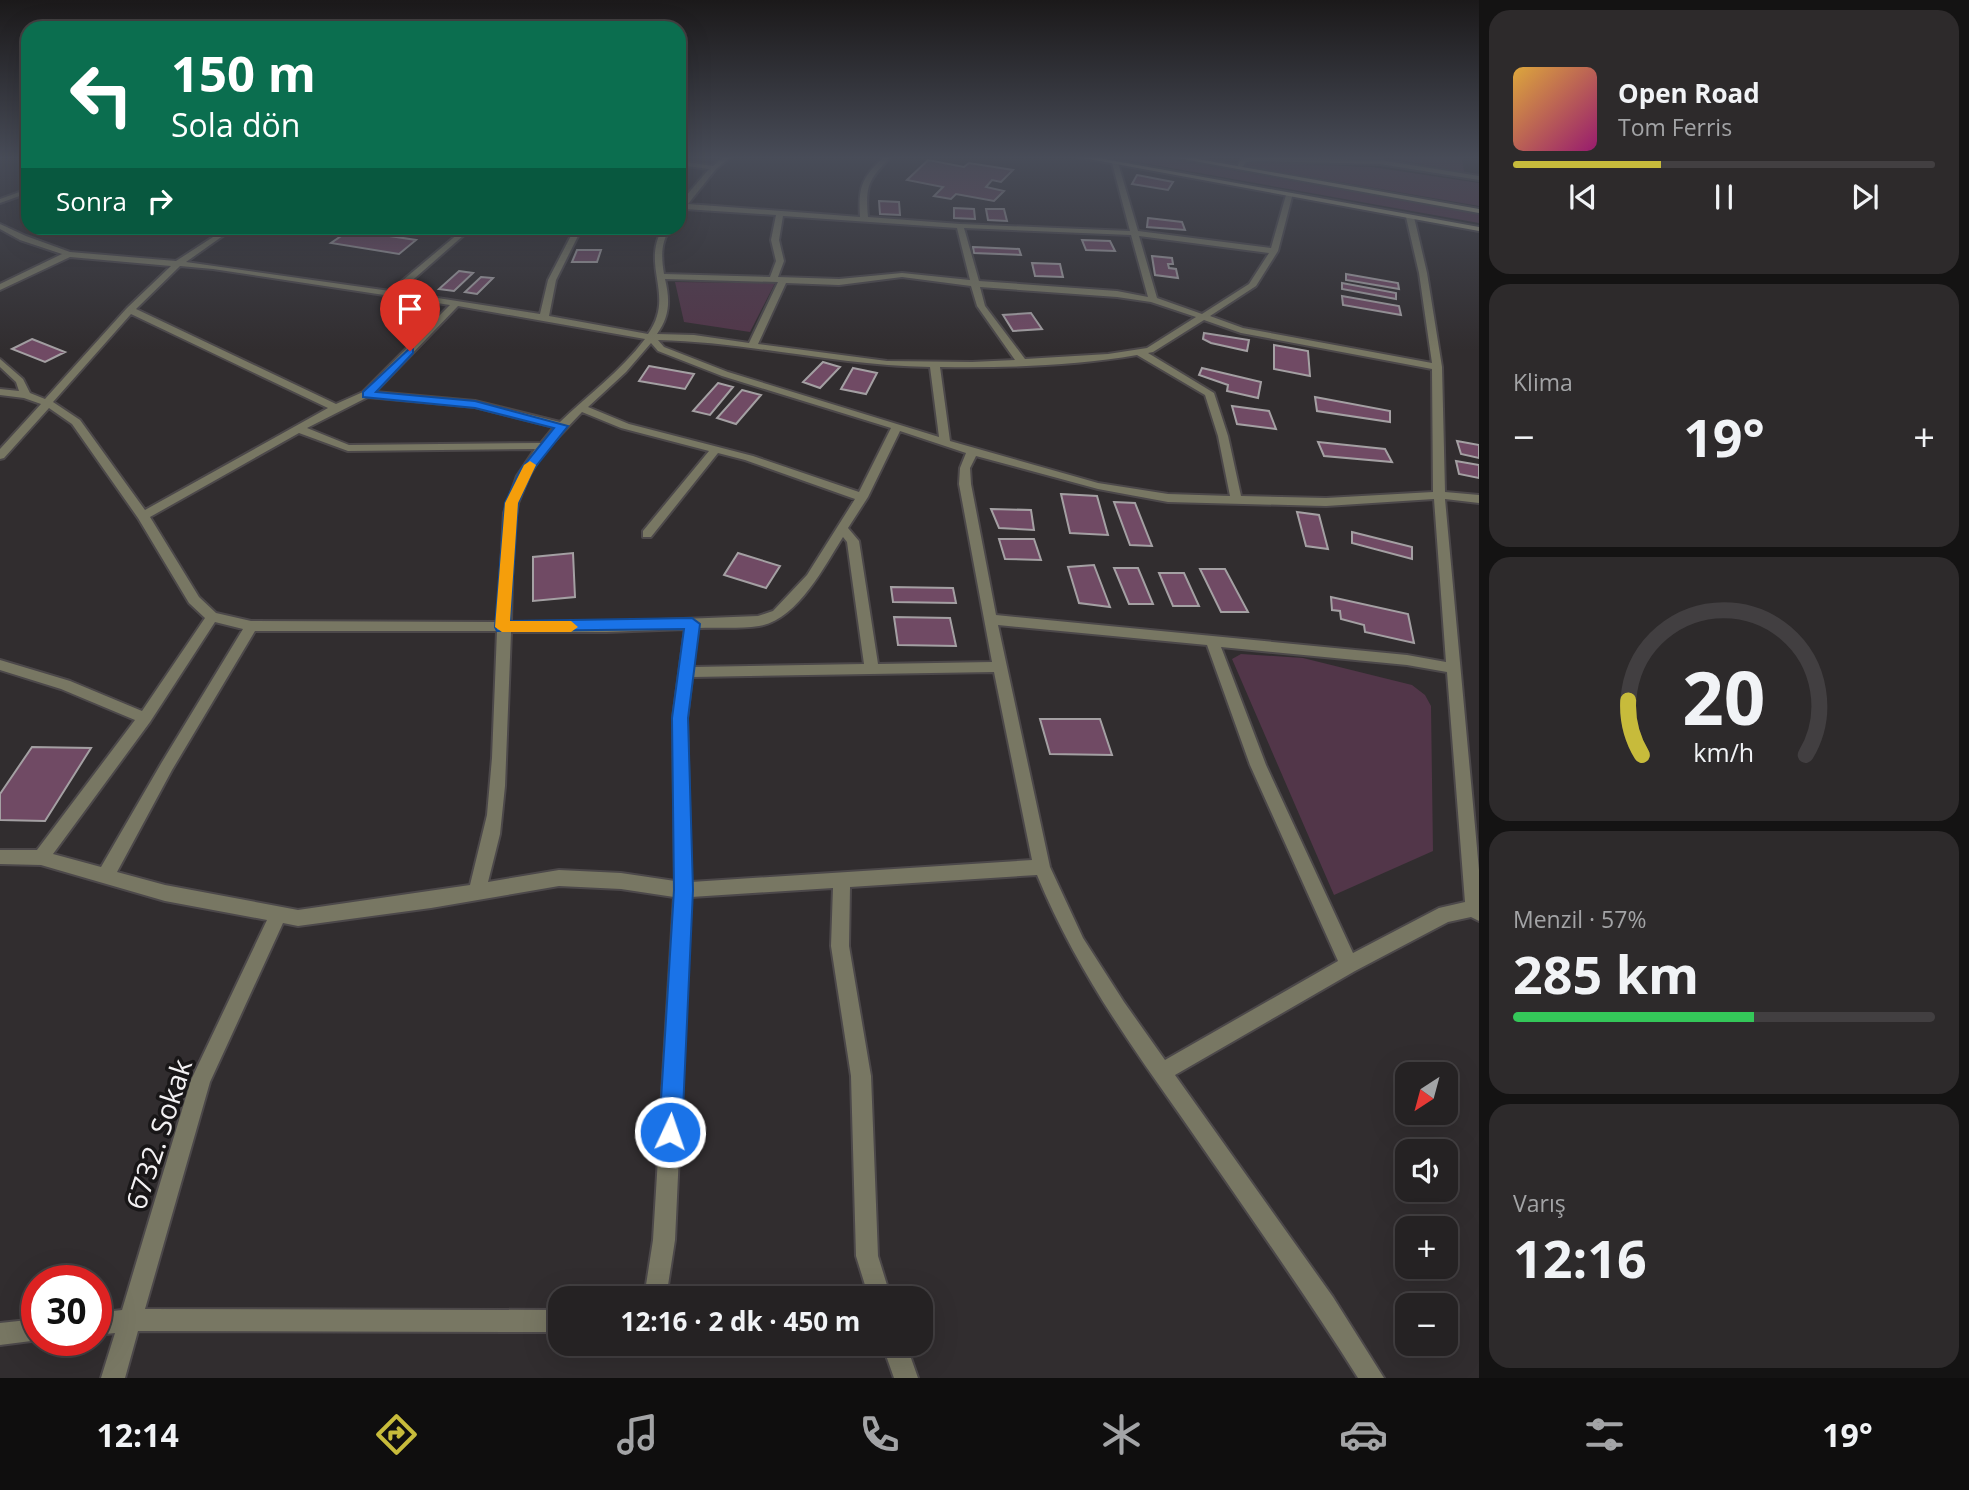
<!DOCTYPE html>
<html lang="tr">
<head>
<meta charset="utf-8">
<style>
  body { margin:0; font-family:"Open Sans",sans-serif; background:#2d2a2b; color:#f1f3f6; height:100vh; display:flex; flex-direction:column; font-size:26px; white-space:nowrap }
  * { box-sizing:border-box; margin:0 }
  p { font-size:23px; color:#a3a4a6 }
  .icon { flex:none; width:38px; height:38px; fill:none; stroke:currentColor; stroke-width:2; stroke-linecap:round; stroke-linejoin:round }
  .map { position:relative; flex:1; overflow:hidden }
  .drawer { display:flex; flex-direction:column; gap:10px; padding:10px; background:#141313; width:490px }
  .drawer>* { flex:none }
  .top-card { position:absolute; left:21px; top:21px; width:665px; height:214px; border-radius:21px; box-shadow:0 7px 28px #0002,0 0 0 2px #423f41; background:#0b6e4f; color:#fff; overflow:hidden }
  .needle { width:46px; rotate:216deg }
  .tools { position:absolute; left:1395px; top:1062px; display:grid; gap:14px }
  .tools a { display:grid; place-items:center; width:63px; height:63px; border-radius:14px; background:#252223; box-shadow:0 7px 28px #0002,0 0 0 2px #423f41; font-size:35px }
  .speed { position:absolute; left:21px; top:1265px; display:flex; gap:14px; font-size:35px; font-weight:700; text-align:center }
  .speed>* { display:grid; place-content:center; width:91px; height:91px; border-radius:50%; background:#252223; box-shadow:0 7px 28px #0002,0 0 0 2px #423f41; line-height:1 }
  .speed .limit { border:10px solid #d22; background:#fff; color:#111 }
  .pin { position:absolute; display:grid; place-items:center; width:60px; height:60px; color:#fff; margin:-72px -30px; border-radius:50% 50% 50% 0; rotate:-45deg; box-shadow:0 0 7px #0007 }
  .pin .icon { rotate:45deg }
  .me { position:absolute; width:77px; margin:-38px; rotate:3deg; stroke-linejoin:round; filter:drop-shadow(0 0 5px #0008) }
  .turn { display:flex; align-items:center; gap:24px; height:147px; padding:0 35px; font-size:32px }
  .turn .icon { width:91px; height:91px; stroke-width:2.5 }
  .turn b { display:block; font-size:49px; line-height:60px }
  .then { display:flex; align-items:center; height:66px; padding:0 35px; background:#0003; gap:14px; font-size:26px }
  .big { font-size:52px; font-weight:700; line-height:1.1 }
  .drawer .tile { flex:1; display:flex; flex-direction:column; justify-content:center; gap:10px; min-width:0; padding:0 24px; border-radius:21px; background:#2d2a2b }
  .drawer .dial { align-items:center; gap:0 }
  .dial svg { height:182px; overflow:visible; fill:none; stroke:#423f41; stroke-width:7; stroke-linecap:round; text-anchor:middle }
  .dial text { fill:#f1f3f6; stroke:none }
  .song { display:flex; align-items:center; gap:21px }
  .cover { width:84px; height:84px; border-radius:10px; background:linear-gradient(135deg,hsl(40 70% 55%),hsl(320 70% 35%)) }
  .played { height:7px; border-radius:4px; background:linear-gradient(90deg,#c7bb3b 35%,#423f41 35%) }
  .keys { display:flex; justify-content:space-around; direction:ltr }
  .heat { display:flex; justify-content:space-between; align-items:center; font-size:38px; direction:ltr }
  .charge { height:10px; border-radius:5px; background:linear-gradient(90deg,#34c759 57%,#423f41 0) }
  .trip { position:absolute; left:548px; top:1286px; width:385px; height:70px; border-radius:21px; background:#252223; box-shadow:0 7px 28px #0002,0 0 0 2px #423f41; font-weight:700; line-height:70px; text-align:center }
  .dock { display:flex; height:112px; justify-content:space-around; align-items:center; background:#0f0e0e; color:#a3a4a6 }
  .dock .icon { width:49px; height:49px }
  .dock .on { color:#c7bb3b }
  .dock b { font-size:32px; color:#f1f3f6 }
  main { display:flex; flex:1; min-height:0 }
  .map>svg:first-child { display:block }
  .green { fill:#523649 }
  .building { fill:#704a64; stroke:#a4a0a3; stroke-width:2 }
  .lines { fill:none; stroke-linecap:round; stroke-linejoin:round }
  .minor-casing { stroke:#4c484a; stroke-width:4 }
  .secondary-casing { stroke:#4c484a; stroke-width:4 }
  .minor { fill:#787763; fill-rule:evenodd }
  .secondary { fill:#a2a080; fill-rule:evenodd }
  .route { fill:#1a73e8; stroke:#114b97; stroke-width:2 }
  .slow { fill:#f59e0b }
  .labels { text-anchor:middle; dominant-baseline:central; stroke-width:7; stroke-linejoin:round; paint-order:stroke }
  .near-street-label { font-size:28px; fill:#f3f1f3; stroke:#181617 }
</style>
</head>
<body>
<main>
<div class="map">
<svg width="1479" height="1378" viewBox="0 0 1479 1378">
  <rect width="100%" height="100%" fill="#312d2f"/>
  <path class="green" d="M1109 157H1158L1479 214V223Z
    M1383 157H1462L1464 172Z
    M1251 162 1372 167 1479 183V206L1246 166Z
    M675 282 775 283 750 332 684 322Z
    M1241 654 1303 658 1412 685 1425 695 1431 706 1433 851 1334 895 1232 659Z"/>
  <path class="building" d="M928 160 964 167 969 163 1013 170 1001 182 992 180 986 187 1004 191 994 201 956 194 951 199 934 196 943 187 907 180Z
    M1137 175 1173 182 1168 190 1132 184Z
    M879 201 899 202 900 215 880 214Z
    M954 208 974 209 975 219 954 218Z
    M986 209H1004L1007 221 988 220Z
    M1148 218 1182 222 1185 230 1147 227Z
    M480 228H505L516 229 508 236 476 231Z
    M350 230 416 240 399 254 331 243Z
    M1082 240 1110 241 1115 251 1086 250Z
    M973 247 1019 249 1021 255 974 253Z
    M577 250H601L597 262H572Z
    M1152 256 1172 258 1173 264H1168L1169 268 1176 269 1178 278 1155 275Z
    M1032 263 1060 264 1063 277 1035 276Z
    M459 271 473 273 454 291 439 289Z
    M1346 274 1398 283 1399 289 1346 280Z
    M481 277 493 278 477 294 465 292Z
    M1342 283 1396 293V299L1342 289Z
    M1342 296 1399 306 1401 315 1343 305Z
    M1031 313 1042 329 1013 331 1003 315Z
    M1204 333 1249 340 1247 351 1211 343 1203 339Z
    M32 339 65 352 45 362 12 349Z
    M1274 345 1308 351 1310 376 1274 369Z
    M823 362 840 367 820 388 803 382Z
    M649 366 694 374 685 389 639 381Z
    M853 368 877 373 866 394 841 389Z
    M1202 368 1261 382 1258 398 1227 391 1228 385 1199 375Z
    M718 383 733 387 710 415 693 411Z
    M742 390 761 395 736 424 717 418Z
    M1315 397 1390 411V422L1317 411Z
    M1232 406 1269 411 1276 429 1237 424Z
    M1457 441 1479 445V458L1461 454Z
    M1318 442 1385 449 1392 462 1324 456Z
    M1456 461 1479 465V478L1459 474Z
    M1061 494 1097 496 1108 535 1070 533Z
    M1114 502 1135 503 1152 546 1130 545Z
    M991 509 1031 510 1034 530 999 528Z
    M1297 512 1319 515 1328 549 1306 546Z
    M1352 532 1412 547V559L1352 543Z
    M999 539H1034L1041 560 1005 559Z
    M573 553 575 597 533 601V557Z
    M738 553 780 566 766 588 724 575Z
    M1094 565 1110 607 1079 603 1068 567Z
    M1114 568H1138L1153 604H1129Z
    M1200 569H1225L1248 612H1221Z
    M1159 573H1184L1199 606H1173Z
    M891 587 953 588 956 603 893 602Z
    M1331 597 1408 614 1414 643 1365 632 1364 625 1341 619 1340 611 1332 610Z
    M894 617 950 618 956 646 898 645Z
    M1040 719H1100L1112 755 1050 754Z
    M32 747 91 748 45 821 0 820V794Z"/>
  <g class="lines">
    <g class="minor-casing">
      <path id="minor" d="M724 157H731L716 169 688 204 860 217C858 187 862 177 884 157H891C869 179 865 185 868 217L960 224 1130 231 1112 163 1115 161 1118 163 1138 231 1271 248 1286 195 1293 193 1278 251 1256 286 1210 316 1243 328 1432 363 1419 273 1406 217 1410 215 1414 217 1427 273 1442 367 1445 492 1479 495V503L1445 499 1479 870V921L1471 917 1448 922 1355 971 1175 1075 1333 1297 1384 1378H1358C1302 1289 1240 1202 1180 1115 1125 1037 1074 965 1037 875L850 887 849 946 871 1076 878 1256 891 1298H869L856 1256 851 1076 831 946 833 888 691 897 675 1240 666 1298H644L653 1240 674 897 621 889 559 886 431 908 298 926 283 923 210 1082 145 1309 560 1310V1332L138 1331 125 1378H101L115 1333 96 1335V1313L122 1310 191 1080 267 920 165 901 41 865 0 864V850H37L135 720 61 689 0 670V660L70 681 142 711 205 618 189 603 138 518 72 424 49 408 4 458 0 459V449L41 404 24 398 0 395V389L19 391 16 382 0 367V359L23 379 30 393 45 399 127 308 171 266 70 257 0 290V284L62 254 20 240 0 229V224L26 236 70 252 176 261 227 228H234L186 262 390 291 465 228H472L399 292 540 314 548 280 575 228H582L556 280 549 316 648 334C676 295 640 266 663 228H670C661 243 661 256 664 274L770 277 776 261 771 240 776 215 685 209 679 212V204L709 169 679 165V161L713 166ZM783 216 957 228 970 280 902 273 839 279 778 277 784 261 779 240ZM964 228 1131 235 1148 297 1117 291 979 281ZM1139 236 1269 253 1249 284 1202 314 1157 298ZM180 266 213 269 450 305 363 392 336 404 136 309ZM902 277 971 286 977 306 1015 360 972 362 887 361 758 344 786 283 839 285ZM665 279 778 282 749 343 694 335 657 334C670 316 670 300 665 279ZM980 287 1117 297 1151 302 1196 317 1147 348 1108 354 1025 359 985 306ZM458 306 645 339C621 371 587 396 560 422L475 401 375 392ZM131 314 328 408 145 510 80 420 53 402ZM1204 320 1241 333 1432 369 1433 492 1326 498 1241 496 1228 436 1214 393 1148 353 1153 352ZM658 340C750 342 839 366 930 367L939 437 728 372 664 347ZM651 343 658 351 722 376 891 428 859 492 753 456 629 424 588 407 626 372ZM1137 355 1205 395 1218 436 1230 496 1168 494 1098 483 950 441 940 367C1005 368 1073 366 1137 355ZM368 397 475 407 554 427 541 443 349 445 307 428ZM582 412 621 428 709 451 643 531V537H651L718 453 745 460 855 499 807 575 773 611 758 616 607 622H511L513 534 518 503 529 476 543 453ZM900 431 966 453 960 468 959 484 992 662 878 664 859 541 848 528 868 497ZM299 433 348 451 535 449 517 476 504 513 498 622 251 621 216 613 199 597 150 517ZM976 456 1098 489 1168 502 1326 506 1434 499 1446 662 1407 655 996 615 971 484 970 468ZM843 537 847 542 864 664 693 667 698 628C718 627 739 629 759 626 797 620 824 567 843 537ZM215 622 243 629 162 762 101 867 53 854 150 722ZM998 625 1207 645 1250 765 1338 961 1165 1060 1124 1002 1083 938 1050 867ZM685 629 673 718 675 881 621 873 559 870 488 882 500 834 505 786 511 632H607ZM255 631H497L492 758 487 815 470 885 298 910 165 885 117 872 172 770ZM1221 647 1407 665 1447 672 1465 902 1439 908 1353 953 1266 765ZM994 672 1032 860 691 882 687 718 692 677Z
        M1256 157 1380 160 1479 176V180L1380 164 1257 161 1246 162 1241 169 1236 168 1242 159Z
        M28 189V193L0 203V199Z
        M37 1319V1340H39L0 1345V1323Z
        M882 1344H906L918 1378H894Z"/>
    </g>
    <g class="secondary-casing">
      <path id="secondary" d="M1078 157H1093L1479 227V231Z
        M1172 157H1187L1479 209V213Z"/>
    </g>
    <use href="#minor" class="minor"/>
    <use href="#secondary" class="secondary"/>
  </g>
  <linearGradient id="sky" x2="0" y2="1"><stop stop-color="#1b191a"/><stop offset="0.45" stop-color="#484c58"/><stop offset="1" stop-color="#484c58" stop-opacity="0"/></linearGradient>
  <rect width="1479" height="350" fill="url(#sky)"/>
  <path class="route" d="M410 348 413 349V353L376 392 475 401 568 426 533 470 518 503 510 621 692 618 700 624 688 718 693 890 682 1132 678 1140 670 1143 662 1140 659 1132 674 890 672 718 684 629 497 631 495 627 505 503 521 469 554 428 475 408 363 397V392Z"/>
  <path class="slow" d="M530 461 536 465 518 503 510 621H571L578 627 571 632H502L495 627 505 503 524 465Z"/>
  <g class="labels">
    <g class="near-street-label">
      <text transform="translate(158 1134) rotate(-72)">6732. Sokak</text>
    </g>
  </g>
</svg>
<div class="tools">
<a><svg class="needle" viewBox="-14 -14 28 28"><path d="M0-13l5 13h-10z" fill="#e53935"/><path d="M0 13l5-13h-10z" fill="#a3a4a6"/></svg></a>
<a><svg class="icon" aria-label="sound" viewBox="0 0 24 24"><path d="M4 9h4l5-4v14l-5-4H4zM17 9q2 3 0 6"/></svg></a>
<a>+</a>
<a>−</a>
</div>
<div class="speed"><div class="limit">30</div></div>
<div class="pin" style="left:410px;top:351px;background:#d93025"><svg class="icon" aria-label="arrive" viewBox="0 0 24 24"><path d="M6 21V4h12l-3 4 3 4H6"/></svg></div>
<svg class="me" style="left:670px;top:1132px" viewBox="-20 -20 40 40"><circle r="17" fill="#1a73e8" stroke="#fff" stroke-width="3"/><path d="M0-11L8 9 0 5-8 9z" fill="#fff"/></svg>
<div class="trip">12:16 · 2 dk · 450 m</div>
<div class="top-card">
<div class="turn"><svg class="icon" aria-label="left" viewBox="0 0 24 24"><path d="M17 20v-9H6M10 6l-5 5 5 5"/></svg><div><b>150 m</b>Sola dön</div></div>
<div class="then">Sonra<svg class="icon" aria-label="right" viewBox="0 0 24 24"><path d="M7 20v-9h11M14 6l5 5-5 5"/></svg></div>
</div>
</div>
<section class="drawer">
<div class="tile">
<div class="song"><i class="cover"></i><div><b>Open Road</b><p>Tom Ferris</p></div></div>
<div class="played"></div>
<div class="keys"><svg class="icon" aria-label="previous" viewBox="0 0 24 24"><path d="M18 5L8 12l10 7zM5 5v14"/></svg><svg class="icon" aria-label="pause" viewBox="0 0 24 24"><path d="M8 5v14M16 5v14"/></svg><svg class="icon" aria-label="next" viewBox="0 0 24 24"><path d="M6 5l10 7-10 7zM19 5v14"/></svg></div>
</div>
<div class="tile"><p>Klima</p>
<div class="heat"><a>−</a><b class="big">19°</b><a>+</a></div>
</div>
<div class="tile dial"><svg viewBox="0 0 100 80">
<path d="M14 69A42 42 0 1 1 86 69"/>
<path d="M14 69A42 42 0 0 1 8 45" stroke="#c7bb3b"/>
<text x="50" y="56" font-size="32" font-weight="700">20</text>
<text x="50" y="72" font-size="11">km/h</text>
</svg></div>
<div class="tile"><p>Menzil · 57%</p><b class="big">285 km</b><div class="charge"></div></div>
<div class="tile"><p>Varış</p><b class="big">12:16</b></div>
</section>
</main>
<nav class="dock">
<b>12:14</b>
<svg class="icon on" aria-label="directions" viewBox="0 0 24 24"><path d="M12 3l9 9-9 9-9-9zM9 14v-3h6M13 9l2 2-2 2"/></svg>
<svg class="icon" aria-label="music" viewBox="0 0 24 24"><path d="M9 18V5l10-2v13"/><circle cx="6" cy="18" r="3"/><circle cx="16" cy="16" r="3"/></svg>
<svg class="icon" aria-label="phone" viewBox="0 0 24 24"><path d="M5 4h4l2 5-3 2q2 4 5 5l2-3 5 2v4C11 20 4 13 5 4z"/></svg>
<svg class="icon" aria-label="climate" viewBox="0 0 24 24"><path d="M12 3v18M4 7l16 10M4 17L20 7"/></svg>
<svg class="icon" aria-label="car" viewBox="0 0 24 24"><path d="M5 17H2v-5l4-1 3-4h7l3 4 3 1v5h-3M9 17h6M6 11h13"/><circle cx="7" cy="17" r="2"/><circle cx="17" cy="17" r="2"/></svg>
<svg class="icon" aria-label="filters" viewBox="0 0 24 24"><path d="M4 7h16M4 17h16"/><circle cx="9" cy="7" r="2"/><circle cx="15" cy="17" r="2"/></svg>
<b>19°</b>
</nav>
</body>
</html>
